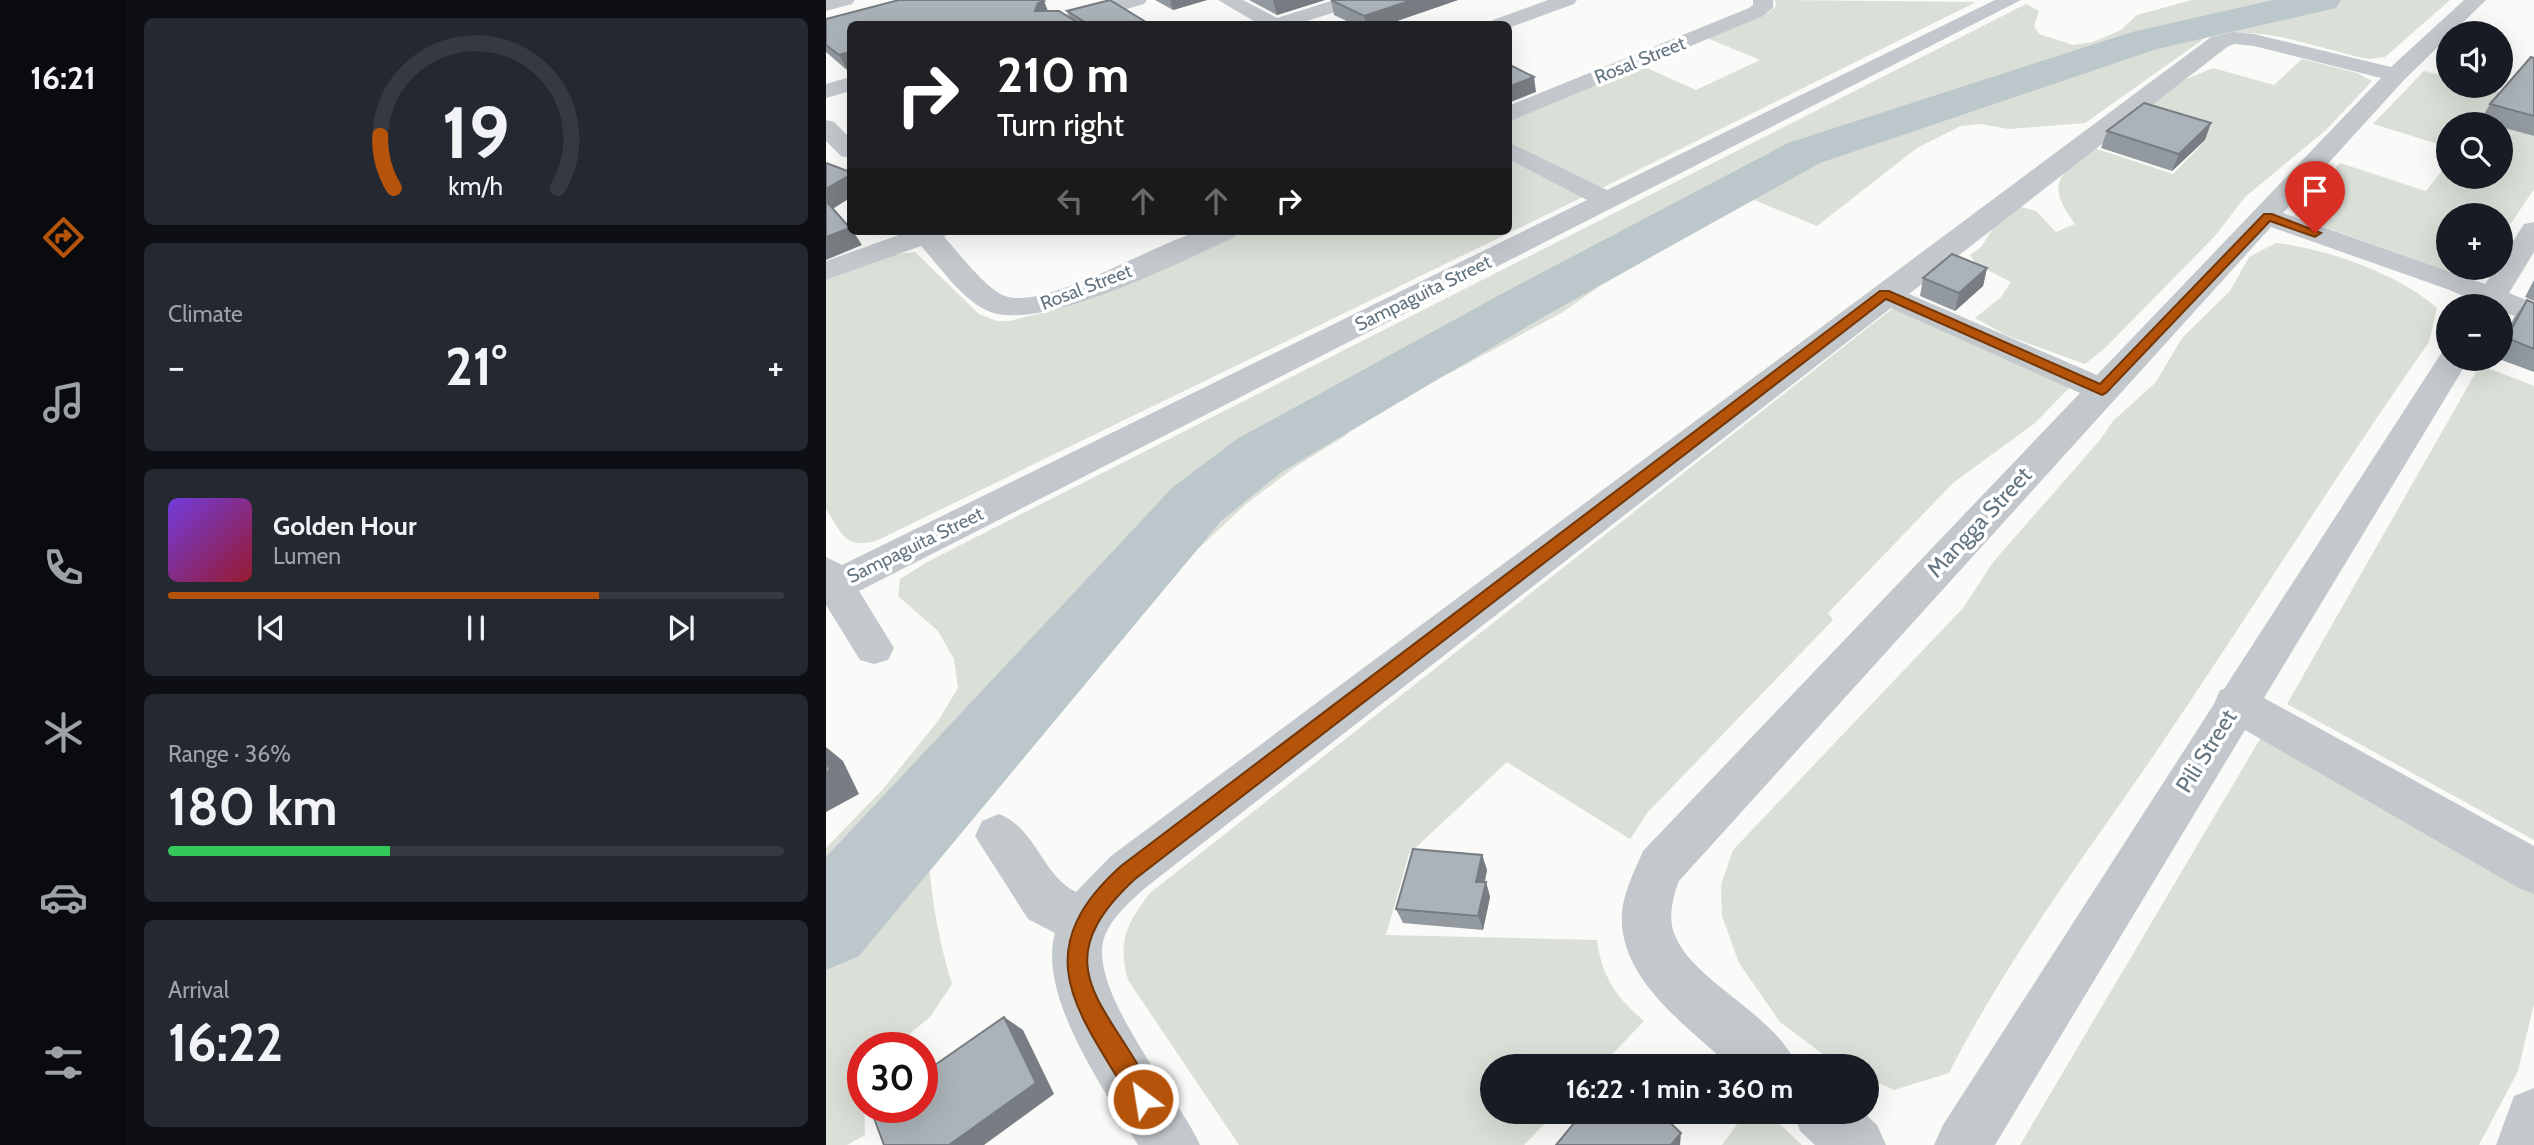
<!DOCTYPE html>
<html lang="en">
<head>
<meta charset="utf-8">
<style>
  body { margin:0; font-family:Cabin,sans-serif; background:#242831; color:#f1f3f6; height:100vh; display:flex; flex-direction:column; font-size:26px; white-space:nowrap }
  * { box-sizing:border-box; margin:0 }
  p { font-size:23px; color:#9ea1a6 }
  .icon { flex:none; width:38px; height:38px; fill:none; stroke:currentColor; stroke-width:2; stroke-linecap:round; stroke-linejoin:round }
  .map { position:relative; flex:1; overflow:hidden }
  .panel { display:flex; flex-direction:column; gap:18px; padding:18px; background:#0d0f14; width:700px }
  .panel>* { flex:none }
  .hud { position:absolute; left:21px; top:21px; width:665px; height:214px; border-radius:10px; box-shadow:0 7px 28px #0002; background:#202124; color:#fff; overflow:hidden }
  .fabs { position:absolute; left:1610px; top:21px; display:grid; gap:14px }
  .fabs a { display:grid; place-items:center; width:77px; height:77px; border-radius:50%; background:#171b24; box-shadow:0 7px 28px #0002; font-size:35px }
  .speed { position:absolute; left:21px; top:1032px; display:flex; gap:14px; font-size:35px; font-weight:700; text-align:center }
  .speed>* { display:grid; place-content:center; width:91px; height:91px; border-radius:50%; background:#171b24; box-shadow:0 7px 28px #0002; line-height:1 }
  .speed .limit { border:10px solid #d22; background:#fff; color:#111 }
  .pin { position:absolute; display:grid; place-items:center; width:60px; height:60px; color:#fff; margin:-72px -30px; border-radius:50% 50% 50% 0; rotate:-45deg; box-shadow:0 0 7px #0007 }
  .pin .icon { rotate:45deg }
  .me { position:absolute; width:77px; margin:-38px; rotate:329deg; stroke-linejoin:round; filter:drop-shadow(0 0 5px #0008) }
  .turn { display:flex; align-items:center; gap:24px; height:147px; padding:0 35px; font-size:32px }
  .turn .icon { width:91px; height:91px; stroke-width:2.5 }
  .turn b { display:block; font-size:49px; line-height:60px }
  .lanes { display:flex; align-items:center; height:66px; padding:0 35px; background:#0003; justify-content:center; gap:35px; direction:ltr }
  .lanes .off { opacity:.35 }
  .big { font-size:52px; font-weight:800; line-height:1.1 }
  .panel .widget { flex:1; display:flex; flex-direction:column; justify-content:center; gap:10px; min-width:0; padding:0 24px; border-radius:10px; background:#242831 }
  .panel .dial { align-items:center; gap:0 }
  .dial svg { height:182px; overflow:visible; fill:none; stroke:#363941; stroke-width:7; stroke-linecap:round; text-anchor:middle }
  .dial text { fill:#f1f3f6; stroke:none }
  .song { display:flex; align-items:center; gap:21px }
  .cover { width:84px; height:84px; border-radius:10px; background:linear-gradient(135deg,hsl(260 70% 55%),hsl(350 70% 35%)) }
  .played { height:7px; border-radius:4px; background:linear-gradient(90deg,#b45309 70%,#363941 70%) }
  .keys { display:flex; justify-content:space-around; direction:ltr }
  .heat { display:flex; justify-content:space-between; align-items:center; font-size:38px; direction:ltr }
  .charge { height:10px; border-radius:5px; background:linear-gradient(90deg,#34c759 36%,#363941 0) }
  .trip { position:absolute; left:654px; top:1054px; width:399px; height:70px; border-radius:35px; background:#171b24; box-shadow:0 7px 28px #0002; font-weight:800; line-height:70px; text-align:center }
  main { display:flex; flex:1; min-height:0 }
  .dock { display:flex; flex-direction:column; width:126px; justify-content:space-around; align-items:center; background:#090b0e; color:#9ea1a6 }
  .dock .icon { width:49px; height:49px }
  .dock .current { color:#b45309 }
  .dock b { font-size:32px; color:#f1f3f6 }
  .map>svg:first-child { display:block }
  .green { fill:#dadfd7 }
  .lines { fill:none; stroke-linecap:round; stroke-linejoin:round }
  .river { fill:#bbc7cb; fill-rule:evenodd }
  .minor { fill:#c3c8cc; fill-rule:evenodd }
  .wall { fill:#929a9f }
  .shaded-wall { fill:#777d82 }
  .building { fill:#aab3b9; stroke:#777d82; stroke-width:2 }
  .route { fill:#b45309; stroke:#753606; stroke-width:2 }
  .labels { text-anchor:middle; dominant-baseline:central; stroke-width:7; stroke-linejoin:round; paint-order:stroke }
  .far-street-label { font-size:19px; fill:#657683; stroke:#fff }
  .street-label { font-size:23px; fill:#657683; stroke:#fff }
</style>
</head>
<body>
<main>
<nav class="dock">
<b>16:21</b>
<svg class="icon current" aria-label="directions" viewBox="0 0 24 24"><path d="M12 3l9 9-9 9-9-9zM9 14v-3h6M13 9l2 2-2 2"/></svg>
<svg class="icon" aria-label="music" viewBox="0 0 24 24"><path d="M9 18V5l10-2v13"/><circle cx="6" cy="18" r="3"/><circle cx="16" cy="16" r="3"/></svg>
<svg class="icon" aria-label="phone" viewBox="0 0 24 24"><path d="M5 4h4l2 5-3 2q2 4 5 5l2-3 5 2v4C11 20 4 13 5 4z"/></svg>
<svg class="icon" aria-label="climate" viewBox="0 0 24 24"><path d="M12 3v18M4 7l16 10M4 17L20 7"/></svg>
<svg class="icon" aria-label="car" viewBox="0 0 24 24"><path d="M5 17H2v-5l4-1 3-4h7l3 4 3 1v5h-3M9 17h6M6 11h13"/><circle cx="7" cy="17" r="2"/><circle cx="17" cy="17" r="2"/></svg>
<svg class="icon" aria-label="filters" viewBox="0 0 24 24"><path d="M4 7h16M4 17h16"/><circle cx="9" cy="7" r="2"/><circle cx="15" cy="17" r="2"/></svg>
</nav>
<section class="panel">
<div class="widget dial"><svg viewBox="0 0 100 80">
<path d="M14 69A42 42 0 1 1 86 69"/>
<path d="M14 69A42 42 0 0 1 8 46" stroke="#b45309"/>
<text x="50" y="56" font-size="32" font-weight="700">19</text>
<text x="50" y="72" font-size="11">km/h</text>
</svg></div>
<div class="widget"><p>Climate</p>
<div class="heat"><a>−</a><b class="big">21°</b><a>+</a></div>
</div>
<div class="widget">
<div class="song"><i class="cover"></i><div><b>Golden Hour</b><p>Lumen</p></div></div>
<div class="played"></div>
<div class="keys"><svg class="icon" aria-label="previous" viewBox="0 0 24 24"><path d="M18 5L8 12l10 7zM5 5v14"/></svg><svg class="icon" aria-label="pause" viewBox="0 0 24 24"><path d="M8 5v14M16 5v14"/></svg><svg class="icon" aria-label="next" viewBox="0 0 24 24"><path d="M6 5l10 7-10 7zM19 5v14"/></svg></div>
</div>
<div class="widget"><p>Range · 36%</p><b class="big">180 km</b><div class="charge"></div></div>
<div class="widget"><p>Arrival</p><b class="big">16:22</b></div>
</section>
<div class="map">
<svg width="1708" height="1145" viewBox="0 0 1708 1145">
  <rect width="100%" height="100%" fill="#fafaf8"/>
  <path class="green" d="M949 0 1150 2 772 190 683 144 682 121 810 68H821L870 90 934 60 881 38 942 13 950 6Z
    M1366 0H1624L1559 57 1543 59C1491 49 1436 23 1382 36L1259 123 1183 129 1155 124 1135 126 1091 148 991 226 926 199 774 286 737 312 624 373 562 397 519 436 469 467 420 504 370 551 270 663 130 801 102 836C103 887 111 936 126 984L104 1017 67 1048H37L39 1135 21 1145H0V848L57 789 112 721 132 688 128 659 112 631 72 596 74 579 103 561 1200 4 1213 11 1208 26 1213 34 1247 45 1267 42 1295 30 1311 15Z
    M1476 59 1531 73 1546 81 1500 130 1419 197 1389 236 1279 348 1259 364 1182 336 1149 318 1175 297 1185 282 1150 264 1144 255 1155 247 1170 224 1195 207 1210 211 1230 232 1249 224C1219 183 1232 176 1268 148L1347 174 1380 140 1309 117 1360 79 1387 68 1448 85Z
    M1598 71 1622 77V86H1653L1678 93 1655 121 1666 124H1622V147L1547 124Z
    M1675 127 1708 136V189L1675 238V215H1622V268H1655L1647 276 1630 274 1468 216 1514 163 1600 191 1622 163V177H1675Z
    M683 154 761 195 52 540C19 550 17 535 0 509V280L71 254 89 252 153 314 171 321H183L228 310 419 231H682Z
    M1450 243C1499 248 1575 275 1611 308L1603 342C1509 476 1422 617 1330 752 1258 857 1181 959 1123 1073L1068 1090 1041 1078V1066L1010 1064 954 1022 913 963 896 916 895 885 907 850 1137 608 1168 561 1274 440 1287 421 1330 382 1356 338 1404 291 1423 257Z
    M1067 308 1244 387 1209 423 1127 483 1002 613 1007 620 822 812 804 839 681 762 583 854 560 935 771 940C776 977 790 997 818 1021L775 1066H667V1111H731L698 1145H413L302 980C291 941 301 923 324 893Z
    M1654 365 1708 386V840L1461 704Z
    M1437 734 1708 891V1004L1692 1071 1653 1145H1194Z
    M921 1111H940L976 1145H896Z"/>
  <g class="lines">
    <path class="river" d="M1447 0H1515L1510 8 1331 49 994 163 719 316 457 471 395 521 33 956 0 970V857L347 487 411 439 679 292 962 143 1306 32Z"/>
    <path class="minor" d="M0 0H29L26 4 0 11Z
      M289 0H321L318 4 249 24H218L221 20Z
      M392 0H417L451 18 508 0H538L535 4 471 24H433Z
      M722 0H751L748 4 682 28V24H664L667 20Z
      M927 0H947V8L937 16 682 122V106L923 8 927 5Z
      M1169 0H1195L33 591 68 648 62 660 48 664 34 660 0 605V557L16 565 761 200 682 159V142L781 190Z
      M1638 0H1660L1578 80 1457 213 1659 284 1670 268H1675V260L1698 224 1708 222V252L1683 293 1708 303V323L1675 311V306H1645L1649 301 1621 289 1445 227 853 881C847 896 842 917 848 933 865 981 950 1014 971 1066H904C861 1026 791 978 796 912 798 891 809 870 817 851L1254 393 1065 308 319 888C305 901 288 915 280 933 255 984 353 1096 374 1145H312C280 1093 211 996 229 933L202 919 149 836 156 821 173 814C211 829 215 874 250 892L285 856 1385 37 1407 32 1428 34 1565 67ZM1408 44 1428 46 1555 78 1271 375 1083 294 1401 47Z
      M24 77V91L0 98V84Z
      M0 120 8 122 24 138V158L15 156 0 141Z
      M84 231H124L118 237C133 253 160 289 179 296 220 311 332 241 375 231 387 229 401 231 413 231L409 237C357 260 211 336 160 310 134 297 114 267 95 246L0 280V261Z
      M1622 350V359H1643L1438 698 1708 846V894L1691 887 1419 730 1169 1145H1108L1117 1125 1388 704 1394 690 1398 689 1616 352Z
      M1708 1088V1145H1670L1688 1096Z
      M966 1111H1036L1051 1125 1060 1145H989L974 1131Z"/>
  </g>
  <path class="wall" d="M329 0H381L347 10Z
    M423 0H499L451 15Z
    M505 0H632L562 24H527L508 15Z
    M222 11 244 18 241 11 323 24H24L22 71 0 52V19Z
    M1708 58V136L1675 127V124H1666L1654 121 1664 104Z
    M1281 131 1379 140 1346 171 1275 148Z
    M1161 268 1157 286 1129 311 1094 296 1097 278Z
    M1708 280V301L1699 297Z
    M1701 300 1708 303V372L1673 359H1675V343L1688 318Z
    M656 855 661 870 659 882H660L664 897 657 930 577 923 570 909Z"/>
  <path class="shaded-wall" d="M344 0H381L347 10Z
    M447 0H499L451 15Z
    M586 0H632L562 24H540L538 16Z
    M218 1 224 16 209 11 212 3Z
    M24 52V71H22L13 55Z
    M708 77 710 92 682 103V87Z
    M1385 123 1379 140 1346 171 1353 154Z
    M24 175V198L5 210 0 203V189Z
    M24 228V231H27L36 245 0 260V237Z
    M1161 268 1157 286 1129 311 1133 293Z
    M0 747 17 761 33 794 0 812Z
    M656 855 661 870 655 896 650 882Z
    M660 882 664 897 657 930 652 916Z
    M178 1017 197 1030 228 1094 158 1145H123Z
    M855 1133 854 1145H845Z"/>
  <path class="building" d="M73 0H216L218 1 212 3 209 11H233L254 24H131L129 23 124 24H24V52L13 55 0 45V19Z
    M284 0 323 24H262L241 11Z
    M505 0H586L538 16Z
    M1705 57 1708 58V116L1664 104Z
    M682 64 708 77 682 87Z
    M1318 103 1385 123 1353 154 1281 131Z
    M0 163 24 172V175L0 189Z
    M0 201 24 228 0 237Z
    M1126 254 1161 268 1133 293 1097 278Z
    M1701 300 1708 303V349L1681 338Z
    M0 761 4 770 0 773Z
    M587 849 656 855 650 882H660L652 916 570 909Z
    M178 1017 210 1083 123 1145H58L45 1110 47 1108H96V1074Z
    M758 1111H832L855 1133 845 1145H730Z"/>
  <path class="route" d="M1438 214H1446L1495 233 1489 237 1444 221 1280 393 1276 395 1060 299 309 879C209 971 291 1008 329 1099L325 1107 317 1110 309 1107C255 1014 196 955 295 866L1054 291H1063L1274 384Z"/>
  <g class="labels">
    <g class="far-street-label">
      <text transform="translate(814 60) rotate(-22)">Rosal Street</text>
      <text transform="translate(260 287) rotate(-21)">Rosal Street</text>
      <text transform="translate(597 293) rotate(-26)">Sampaguita Street</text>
      <text transform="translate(89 545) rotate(-26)">Sampaguita Street</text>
    </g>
    <g class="street-label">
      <text transform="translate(1153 522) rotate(-47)">Mangga Street</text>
      <text transform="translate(1380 751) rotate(-58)">Pili Street</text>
    </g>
  </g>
</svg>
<div class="fabs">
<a><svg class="icon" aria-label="sound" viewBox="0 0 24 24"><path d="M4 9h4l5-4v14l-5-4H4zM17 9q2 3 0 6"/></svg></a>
<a><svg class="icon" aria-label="search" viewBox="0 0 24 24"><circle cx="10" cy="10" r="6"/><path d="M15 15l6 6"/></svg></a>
<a>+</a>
<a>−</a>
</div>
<div class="speed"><div class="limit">30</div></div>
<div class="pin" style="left:1489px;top:233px;background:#d93025"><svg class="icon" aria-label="arrive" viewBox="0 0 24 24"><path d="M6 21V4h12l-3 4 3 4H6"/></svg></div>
<svg class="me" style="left:317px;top:1099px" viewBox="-20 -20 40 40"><circle r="17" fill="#b45309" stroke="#fff" stroke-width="3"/><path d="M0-11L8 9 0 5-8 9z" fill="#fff"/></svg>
<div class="trip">16:22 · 1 min · 360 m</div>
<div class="hud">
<div class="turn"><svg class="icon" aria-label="right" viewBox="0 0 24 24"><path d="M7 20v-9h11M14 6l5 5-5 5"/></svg><div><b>210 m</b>Turn right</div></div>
<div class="lanes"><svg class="icon off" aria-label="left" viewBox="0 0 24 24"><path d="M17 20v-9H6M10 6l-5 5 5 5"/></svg><svg class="icon off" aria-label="ahead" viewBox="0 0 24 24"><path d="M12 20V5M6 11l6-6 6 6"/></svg><svg class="icon off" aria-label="ahead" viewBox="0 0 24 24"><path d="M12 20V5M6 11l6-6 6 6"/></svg><svg class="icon" aria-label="right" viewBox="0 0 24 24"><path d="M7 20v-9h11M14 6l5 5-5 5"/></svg></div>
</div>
</div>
</main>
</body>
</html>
